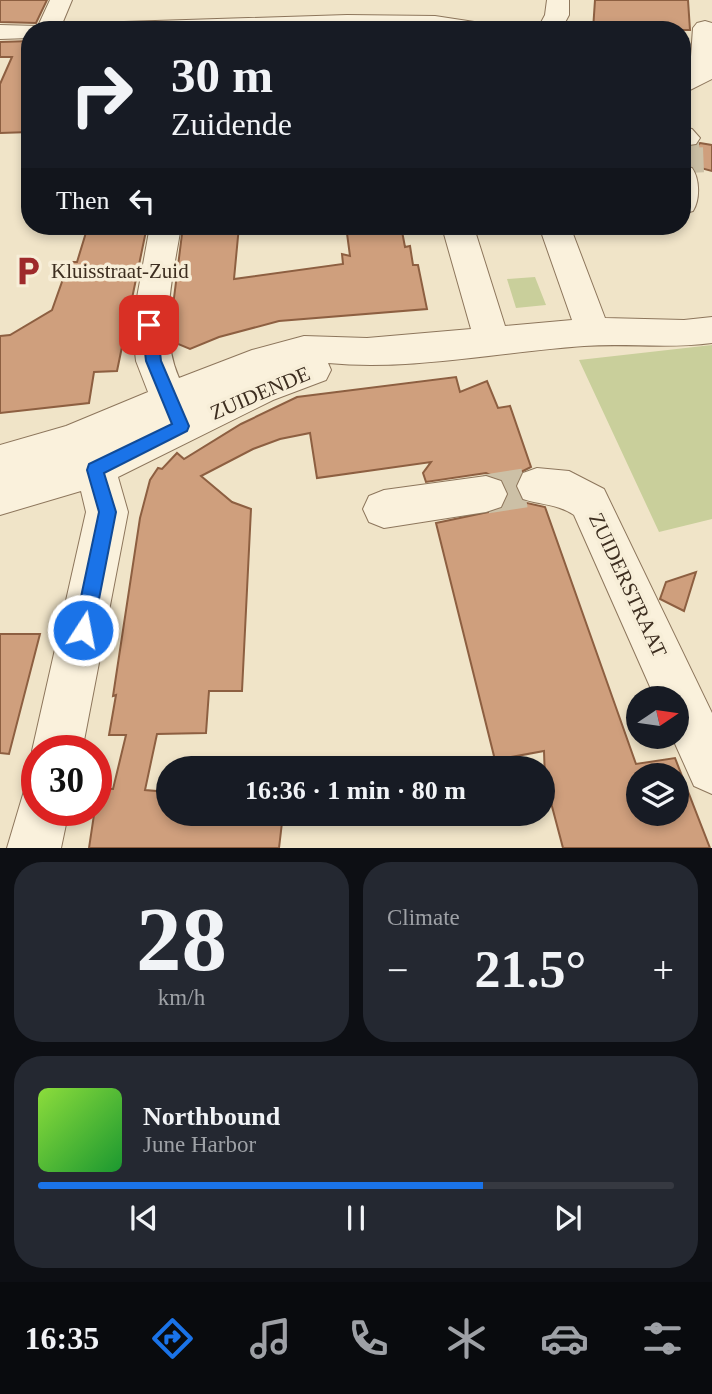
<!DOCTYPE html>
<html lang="en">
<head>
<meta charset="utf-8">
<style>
  body { margin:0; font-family:Georgia,serif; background:#242831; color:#f1f3f6; height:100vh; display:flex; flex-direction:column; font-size:26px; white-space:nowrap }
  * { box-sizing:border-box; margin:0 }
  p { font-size:23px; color:#9ea1a6 }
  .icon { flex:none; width:38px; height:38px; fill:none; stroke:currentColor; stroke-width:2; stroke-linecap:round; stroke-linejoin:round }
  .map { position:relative; height:848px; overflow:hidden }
  .side { display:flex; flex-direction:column; gap:14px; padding:14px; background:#0d0f14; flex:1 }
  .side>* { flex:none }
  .banner { position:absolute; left:21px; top:21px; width:670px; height:214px; border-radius:28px; box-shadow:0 4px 10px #0003; background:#171b24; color:#f1f3f6; overflow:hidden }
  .needle { width:46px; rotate:77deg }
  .tools { position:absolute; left:626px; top:686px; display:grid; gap:14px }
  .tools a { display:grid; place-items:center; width:63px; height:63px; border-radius:50%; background:#171b24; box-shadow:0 4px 10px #0003; font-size:35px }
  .speed { position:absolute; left:21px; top:735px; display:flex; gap:14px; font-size:35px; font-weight:700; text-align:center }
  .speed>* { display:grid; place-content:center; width:91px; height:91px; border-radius:50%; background:#171b24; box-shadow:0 4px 10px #0003; line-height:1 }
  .speed .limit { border:10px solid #d22; background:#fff; color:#111 }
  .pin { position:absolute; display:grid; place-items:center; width:60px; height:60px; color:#fff; margin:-30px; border-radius:14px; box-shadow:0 4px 10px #0006 }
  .me { position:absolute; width:77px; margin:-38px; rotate:11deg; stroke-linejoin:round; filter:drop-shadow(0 0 5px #0008) }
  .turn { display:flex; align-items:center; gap:24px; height:147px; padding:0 35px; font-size:32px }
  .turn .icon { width:91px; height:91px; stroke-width:2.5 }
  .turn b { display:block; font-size:49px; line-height:60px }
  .then { display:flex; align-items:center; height:66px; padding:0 35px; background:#0003; gap:14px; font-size:26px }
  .big { font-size:52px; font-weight:700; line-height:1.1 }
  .side .widget { flex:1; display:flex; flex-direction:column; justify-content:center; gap:10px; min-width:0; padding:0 24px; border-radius:28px; background:#242831 }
  .side .dial { align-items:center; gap:0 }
  .dial b { font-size:91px; line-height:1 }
  .song { display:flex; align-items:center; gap:21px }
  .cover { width:84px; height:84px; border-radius:10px; background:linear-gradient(135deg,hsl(90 70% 55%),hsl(130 70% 35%)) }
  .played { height:7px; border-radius:4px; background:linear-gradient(90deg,#1a73e8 70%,#363941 70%) }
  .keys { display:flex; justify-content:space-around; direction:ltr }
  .heat { display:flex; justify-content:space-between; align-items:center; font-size:38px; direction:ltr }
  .side .tiles { flex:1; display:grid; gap:14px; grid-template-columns:1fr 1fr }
  .widget:last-child { grid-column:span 2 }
  .trip { position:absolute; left:156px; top:756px; width:399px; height:70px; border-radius:35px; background:#171b24; box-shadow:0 4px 10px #0003; font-weight:700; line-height:70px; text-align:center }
  .menu { display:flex; height:112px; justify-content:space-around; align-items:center; background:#090b0e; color:#9ea1a6 }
  .menu .icon { width:49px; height:49px }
  .menu .current { color:#1a73e8 }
  .menu b { font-size:32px; color:#f1f3f6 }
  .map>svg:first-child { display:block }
  .green { fill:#c9cf9b }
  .building { fill:#cf9f7d; stroke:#8d5f41; stroke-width:2; fill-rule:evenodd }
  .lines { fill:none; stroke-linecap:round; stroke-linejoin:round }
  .minor-tunnel-far2 { stroke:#ccc0a6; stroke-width:25; stroke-dasharray:25 13; stroke-linecap:butt }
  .minor-tunnel-far1 { stroke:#ccc0a6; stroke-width:32; stroke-dasharray:32 16; stroke-linecap:butt }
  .minor-tunnel { stroke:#ccc0a6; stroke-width:39; stroke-dasharray:39 19; stroke-linecap:butt }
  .minor-casing { stroke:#8d765c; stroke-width:2 }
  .minor { fill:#faf1dc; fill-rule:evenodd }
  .route { fill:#1a73e8; stroke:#114b97; stroke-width:2 }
  .labels { text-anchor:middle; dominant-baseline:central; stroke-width:7; stroke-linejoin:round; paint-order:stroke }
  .poi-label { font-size:21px; fill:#3d2e20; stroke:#f7eed8; text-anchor:start }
  .street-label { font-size:21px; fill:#3d2e20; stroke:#f7eed8 }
</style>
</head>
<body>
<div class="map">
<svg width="712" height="848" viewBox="0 0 712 848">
  <rect width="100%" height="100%" fill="#f0e4c8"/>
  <path class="green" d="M535 277 546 305 516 308 507 279Z
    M712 345V519L659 532 579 360Z"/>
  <path class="building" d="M0 0H47L36 23 0 22Z
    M595 0H688L690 30H593Z
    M30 41V132L0 133V84L12 57H0V42Z
    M700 143 712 145V171L682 163V149L696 147Z
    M88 226H147L117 371 94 372 89 403 0 413V336L10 335 52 310 69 262H77Z
    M183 226H239L234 279 343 264 342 254 350 256 346 226H401L405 247 410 246 413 265H418L427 309 279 321 219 337 190 349 178 344 172 338 171 322Z
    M456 377 460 392 487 381 498 408 510 406 531 467 521 472 515 487 522 502 545 507 636 764 675 758 710 848H563L545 780 544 751 495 760 436 523 502 509 509 495 503 480 486 473 426 482 423 473 431 462 317 478 310 433 280 439 253 449 201 476 232 502 251 509 242 691H209L206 733 157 734 145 790 168 792V814H283L279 848H89L98 788 113 789 126 735H109L116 695 113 696 140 518 150 480 158 468 162 469 177 453 184 459 241 424 297 397ZM639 775H677V814H639Z
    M696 572 684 611 660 599 666 582Z
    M0 634H40L9 754 0 753Z"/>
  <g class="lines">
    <path class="minor-tunnel-far2" d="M686 138 687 150"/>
    <path class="minor-tunnel-far1" d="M687 148 688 173"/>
    <path class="minor-tunnel" d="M486 494 537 486"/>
    <g class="minor-casing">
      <path id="minor" d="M50 0H72L62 24 347 15 435 16 494 25 498 30H30V38L0 39V25L38 26Z
        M547 0H569V15L561 30H537L545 15Z
        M705 21 712 23V79L682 94V75L690 71 693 28 697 23Z
        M682 127 692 129 700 138 696 144 682 146Z
        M682 166 692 168C700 179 700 200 693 211L682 214Z
        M150 226H181C173 277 158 329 179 378L252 350 304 336 367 338 471 329 444 234 451 226H471L476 234 505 326 572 320 539 226H570L605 318 684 320 712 317V343C669 349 627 343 584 346 499 352 412 371 328 363L331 370 326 380 273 400 118 477 128 512 82 751H37V763L32 751 86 512 81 491 0 515V445L66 426 148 392 136 361 132 325Z
        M537 468 569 471 604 489 712 713V794L694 786 672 737H677V698H655L574 515C558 504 541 505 523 499L517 486 523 473Z
        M486 476 501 481 507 494 501 507 486 512 384 528 369 522 363 509 369 496 384 490Z
        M37 786V810H69L61 848H7L24 791Z"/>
    </g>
    <use href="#minor" class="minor"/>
  </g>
  <path class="route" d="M149 319 157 325 161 361 189 426 187 431 104 473 116 512 93 630 90 637 83 640 77 637 74 630 99 512 87 470 89 464 172 424 146 361 142 325Z"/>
  <defs>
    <g id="parking-bare" transform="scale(2.415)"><path d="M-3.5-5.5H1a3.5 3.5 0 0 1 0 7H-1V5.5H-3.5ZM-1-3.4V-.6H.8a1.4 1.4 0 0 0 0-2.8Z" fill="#9e2a2b" stroke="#f7eed8" stroke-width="2.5" paint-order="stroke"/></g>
  </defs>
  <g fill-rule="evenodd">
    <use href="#parking-bare" x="28" y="271"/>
  </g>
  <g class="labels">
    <g class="poi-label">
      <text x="51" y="271">Kluisstraat-Zuid</text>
    </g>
    <g class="street-label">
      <text transform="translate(260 393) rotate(-23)">ZUIDENDE</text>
      <text transform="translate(628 585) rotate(65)">ZUIDERSTRAAT</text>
    </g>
  </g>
</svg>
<div class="tools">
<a><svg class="needle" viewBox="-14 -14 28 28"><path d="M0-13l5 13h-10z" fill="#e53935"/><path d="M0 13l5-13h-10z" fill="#9ea1a6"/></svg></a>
<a><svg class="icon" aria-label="layers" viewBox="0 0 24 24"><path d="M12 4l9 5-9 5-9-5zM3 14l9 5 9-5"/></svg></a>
</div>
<div class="speed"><div class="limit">30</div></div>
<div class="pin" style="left:149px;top:325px;background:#d93025"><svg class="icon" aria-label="arrive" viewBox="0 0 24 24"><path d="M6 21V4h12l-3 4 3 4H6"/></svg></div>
<svg class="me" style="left:83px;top:630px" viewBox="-20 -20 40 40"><circle r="17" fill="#1a73e8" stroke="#fff" stroke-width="3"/><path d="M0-11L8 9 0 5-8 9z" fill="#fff"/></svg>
<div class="trip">16:36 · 1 min · 80 m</div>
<div class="banner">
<div class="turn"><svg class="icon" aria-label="right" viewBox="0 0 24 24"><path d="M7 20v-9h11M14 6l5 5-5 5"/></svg><div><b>30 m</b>Zuidende</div></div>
<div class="then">Then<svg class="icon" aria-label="left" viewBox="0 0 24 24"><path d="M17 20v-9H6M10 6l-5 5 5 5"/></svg></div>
</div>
</div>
<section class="side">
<div class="tiles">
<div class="widget dial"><b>28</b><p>km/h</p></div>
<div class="widget"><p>Climate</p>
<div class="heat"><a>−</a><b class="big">21.5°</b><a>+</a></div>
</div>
<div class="widget">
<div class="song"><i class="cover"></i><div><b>Northbound</b><p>June Harbor</p></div></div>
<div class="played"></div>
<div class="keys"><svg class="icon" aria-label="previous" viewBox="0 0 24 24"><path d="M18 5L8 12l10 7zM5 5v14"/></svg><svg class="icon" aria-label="pause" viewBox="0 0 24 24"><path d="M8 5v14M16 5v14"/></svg><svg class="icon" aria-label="next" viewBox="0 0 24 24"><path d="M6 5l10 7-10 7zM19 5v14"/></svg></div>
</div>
</div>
</section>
<nav class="menu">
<b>16:35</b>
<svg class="icon current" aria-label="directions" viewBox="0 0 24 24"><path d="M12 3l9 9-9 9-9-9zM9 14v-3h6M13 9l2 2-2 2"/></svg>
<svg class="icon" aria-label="music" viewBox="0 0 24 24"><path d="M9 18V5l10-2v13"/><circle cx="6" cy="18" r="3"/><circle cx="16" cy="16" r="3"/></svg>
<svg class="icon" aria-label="phone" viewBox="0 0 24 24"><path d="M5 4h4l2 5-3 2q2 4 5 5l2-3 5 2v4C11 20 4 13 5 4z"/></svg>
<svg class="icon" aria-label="climate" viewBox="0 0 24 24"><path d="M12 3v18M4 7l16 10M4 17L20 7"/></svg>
<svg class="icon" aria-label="car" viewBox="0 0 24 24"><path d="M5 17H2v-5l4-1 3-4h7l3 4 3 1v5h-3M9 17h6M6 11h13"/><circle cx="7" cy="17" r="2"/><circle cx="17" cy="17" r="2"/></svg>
<svg class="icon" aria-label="filters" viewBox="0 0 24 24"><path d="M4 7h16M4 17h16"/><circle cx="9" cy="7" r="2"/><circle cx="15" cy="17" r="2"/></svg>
</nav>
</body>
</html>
